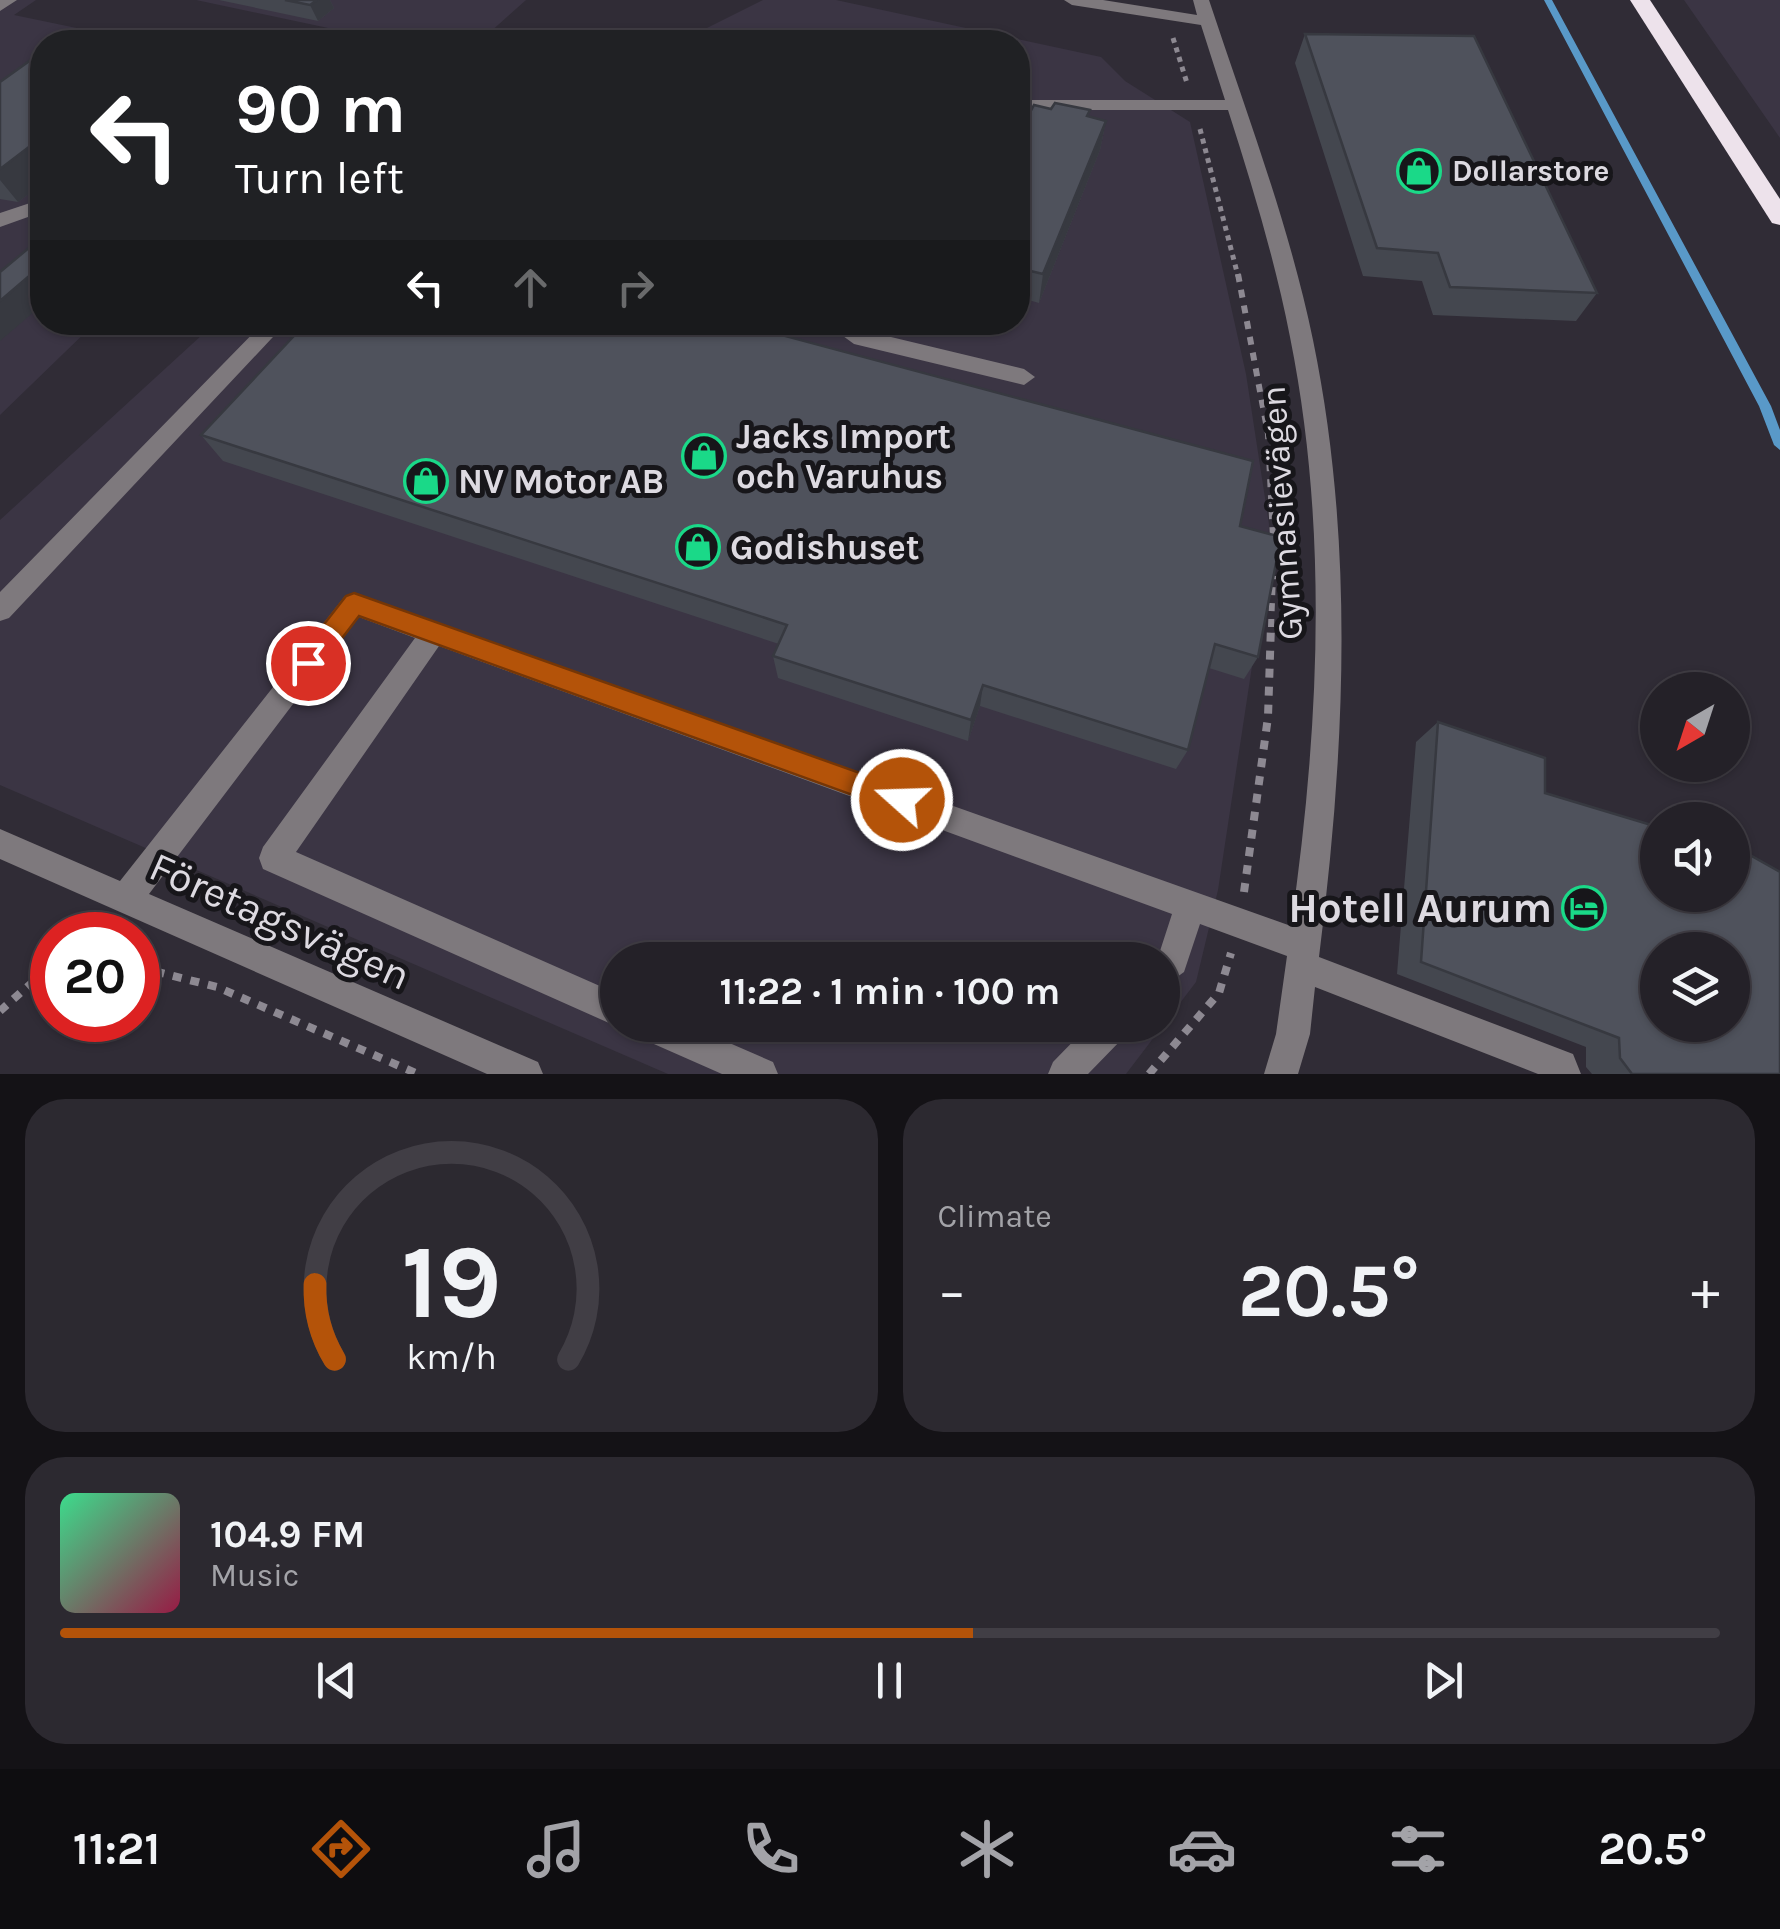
<!DOCTYPE html>
<html lang="en">
<head>
<meta charset="utf-8">
<style>
  body { margin:0; font-family:Karla,sans-serif; background:#2c2930; color:#f1f3f6; height:100vh; display:flex; flex-direction:column; font-size:38px; white-space:nowrap }
  * { box-sizing:border-box; margin:0 }
  p { font-size:32px; color:#a3a3a8 }
  .icon { flex:none; width:55px; height:55px; fill:none; stroke:currentColor; stroke-width:2; stroke-linecap:round; stroke-linejoin:round }
  .map { position:relative; height:1074px; overflow:hidden }
  .sheet { display:flex; flex-direction:column; gap:25px; padding:25px; background:#141216; flex:1 }
  .sheet>* { flex:none }
  .banner { position:absolute; left:30px; top:30px; width:1000px; height:305px; border-radius:40px; box-shadow:0 2px 8px #0004,0 0 0 2px #413e45; background:#202124; color:#fff; overflow:hidden }
  .needle { width:65px; rotate:219deg }
  .tools { position:absolute; left:1640px; top:672px; display:grid; gap:20px }
  .tools a { display:grid; place-items:center; width:110px; height:110px; border-radius:50%; background:#242128; box-shadow:0 2px 8px #0004,0 0 0 2px #413e45; font-size:50px }
  .speed { position:absolute; left:30px; top:912px; display:flex; gap:20px; font-size:50px; font-weight:700; text-align:center }
  .speed>* { display:grid; place-content:center; width:130px; height:130px; border-radius:50%; background:#242128; box-shadow:0 2px 8px #0004,0 0 0 2px #413e45; line-height:1 }
  .speed .limit { border:15px solid #d22; background:#fff; color:#111 }
  .pin { position:absolute; display:grid; place-items:center; width:85px; height:85px; color:#fff; margin:-42px; border:5px solid #fff; border-radius:50%; box-shadow:0 2px 10px #0007 }
  .me { position:absolute; width:110px; margin:-55px; rotate:290deg; stroke-linejoin:round; filter:drop-shadow(0 0 8px #0008) }
  .turn { display:flex; align-items:center; gap:35px; height:210px; padding:0 40px; font-size:45px }
  .turn .icon { width:130px; height:130px; stroke-width:2.5 }
  .turn b { display:block; font-size:70px; line-height:85px }
  .lanes { display:flex; align-items:center; height:95px; padding:0 40px; background:#0003; justify-content:center; gap:50px; direction:ltr }
  .lanes .off { opacity:.35 }
  .big { font-size:75px; font-weight:700; line-height:1.1 }
  .sheet .widget { flex:1; display:flex; flex-direction:column; justify-content:center; gap:15px; min-width:0; padding:0 35px; border-radius:40px; background:#2c2930 }
  .sheet .dial { align-items:center; gap:0 }
  .dial svg { height:260px; overflow:visible; fill:none; stroke:#413e45; stroke-width:7; stroke-linecap:round; text-anchor:middle }
  .dial text { fill:#f1f3f6; stroke:none }
  .song { display:flex; align-items:center; gap:30px }
  .cover { width:120px; height:120px; border-radius:15px; background:linear-gradient(135deg,hsl(150 70% 55%),hsl(340 70% 35%)) }
  .played { height:10px; border-radius:5px; background:linear-gradient(90deg,#b45309 55%,#413e45 55%) }
  .keys { display:flex; justify-content:space-around; direction:ltr }
  .heat { display:flex; justify-content:space-between; align-items:center; font-size:55px; direction:ltr }
  .sheet .tiles { flex:1; display:grid; gap:25px; grid-template-columns:1fr 1fr }
  .widget:last-child { grid-column:span 2 }
  .trip { position:absolute; left:600px; top:942px; width:580px; height:100px; border-radius:50px; background:#242128; box-shadow:0 2px 8px #0004,0 0 0 2px #413e45; font-weight:700; line-height:100px; text-align:center }
  .tab-bar { display:flex; height:160px; justify-content:space-around; align-items:center; background:#0e0d10; color:#a3a3a8 }
  .tab-bar .icon { width:70px; height:70px }
  .tab-bar .active { color:#b45309 }
  .tab-bar b { font-size:45px; color:#f1f3f6 }
  .map>svg:first-child { display:block }
  .built { fill:#3b3544; fill-rule:evenodd }
  .lines { fill:none; stroke-linecap:round; stroke-linejoin:round }
  .stream { fill:#5999c8; fill-rule:evenodd }
  .path-far2 { stroke:#8d8992; stroke-width:5; stroke-dasharray:5 5; stroke-linecap:butt }
  .path-far1 { stroke:#8d8992; stroke-width:6; stroke-dasharray:8 8; stroke-linecap:butt }
  .path { stroke:#8d8992; stroke-width:8; stroke-dasharray:9 9; stroke-linecap:butt }
  .minor { fill:#7e797d; fill-rule:evenodd }
  .highway { fill:#ede2eb; fill-rule:evenodd }
  .wall { fill:#44474f }
  .shaded-wall { fill:#373940 }
  .building { fill:#4f525c; stroke:#373940; stroke-width:2.5; fill-rule:evenodd }
  .route { fill:#b45309; stroke:#753606; stroke-width:2.5 }
  .labels { text-anchor:middle; dominant-baseline:central; stroke-width:10; stroke-linejoin:round; paint-order:stroke }
  .far-poi-label { font-size:30px; font-weight:bold; fill:#dddae1; stroke:#17161a; text-anchor:start }
  .poi-label { font-size:35px; font-weight:bold; fill:#dddae1; stroke:#17161a; text-anchor:start }
  .street-label { font-size:35px; fill:#dddae1; stroke:#17161a }
  .near-poi-label { font-size:42px; font-weight:bold; fill:#dddae1; stroke:#17161a; text-anchor:end }
  .near-street-label { font-size:42px; fill:#dddae1; stroke:#17161a }
</style>
</head>
<body>
<div class="map">
<svg width="1780" height="1074" viewBox="0 0 1780 1074">
  <rect width="100%" height="100%" fill="#302c36"/>
  <path class="built" d="M0 0H36L14 15 144 42H42V322L95 323 0 415Z
    M196 0H526L479 42H394Z
    M763 0H836L1101 57 1125 81 1190 122 1246 374 1269 524 1268 561 1218 890 1196 982 1126 1074H668L0 785V520L215 323 1018 322V42H679ZM618 960H1162V1025H618Z
    M1684 0H1780V138Z"/>
  <g class="lines">
    <path class="stream" d="M1544 0H1552L1771 406 1780 430V450L1774 445 1759 406Z"/>
    <path class="path-far2" d="M1173 38 1187 83
      M1200 129 1238 276"/>
    <path class="path-far1" d="M1238 274 1268 434 1273 539
      M1271 627 1273 576"/>
    <path class="path" d="M1244 892 1268 717 1271 625
      M138 967 217 987 418 1074
      M0 1011 52 965
      M1149 1074 1219 993 1231 953"/>
    <path class="minor" d="M0 0H17L0 11Z
      M1064 0H1103L1197 15 1193 0H1209C1246 112 1289 224 1313 340 1355 544 1345 751 1319 957L1573 1054 1581 1074H1538L1315 987 1310 1034 1298 1074H1264L1276 1034 1287 956 1200 924 1184 972 1162 988V960H1151L1160 951 1172 914 439 646 296 852 618 994V1025H624L618 1027 263 869 259 858 263 847 415 638 359 617 149 894 538 1062 543 1074H487L0 859V829L120 881 345 596 354 593 1291 926C1319 731 1329 531 1290 337 1275 260 1252 185 1228 110H1018V100H1225L1201 25 1072 5Z
      M42 199V212L0 227V213Z
      M264 322H287L9 618 0 621V592Z
      M846 322H868L866 331 1024 369 1035 377 1024 385 854 344 843 336Z
      M634 1025H688L773 1062 778 1074H722L638 1037Z
      M1089 1025H1128L1124 1037 1088 1074H1048L1053 1062Z"/>
    <path class="highway" d="M1630 0H1650L1780 199V225L1772 223Z"/>
  </g>
  <path class="wall" d="M219 0H330L334 8 318 21Z
    M1305 34 1597 293 1576 321 1433 315 1422 281 1363 276 1295 63Z
    M42 52V184L18 202 0 199V82Z
    M1051 109 1090 110 1088 117 1106 121 1100 150 1039 303 1018 297V114L1028 116Z
    M201 435 1240 526 1258 657 1244 679 1209 668 1188 750 1176 769 980 706 968 741 778 678 773 656 779 644 223 461Z
    M1438 722 1545 793 1780 1074H1592L1586 1067V1047L1397 974 1416 742Z"/>
  <path class="shaded-wall" d="M317 0H330L334 8 318 21 310 5Z
    M1106 121 1100 150 1039 303 1043 274Z
    M42 137V184L18 202 0 180V169Z
    M42 265V305L0 341V301Z
    M983 685 980 706 968 741 971 720Z"/>
  <path class="building" d="M285 0H317L310 5Z
    M1305 34 1474 36 1597 293 1450 287 1438 253 1377 248Z
    M42 52V137L0 169V82Z
    M1055 103 1090 110 1087 116 1106 121 1043 274 1018 268V114L1028 116 1034 105 1051 109Z
    M42 237V265L0 301V272Z
    M307 322H733L1253 461 1240 526 1281 537 1258 657 1215 644 1188 750 983 685 971 720 773 656 787 625 201 435Z
    M1438 722 1545 758V793L1658 827V895H1732V849L1748 854 1780 872V1074H1632L1620 1058 1619 1038 1421 962ZM1658 950H1732V1025H1658Z"/>
  <path class="route" d="M354 593 902 788 912 791 916 800 912 810 902 813 359 616 317 671H300L296 663 300 655 346 596Z"/>
  <defs>
    <g id="shop-ring" transform="scale(2.25)"><circle r="9.5" fill="#17161a" stroke="#1ad988" stroke-width="1.5"/><path d="M-5-2.5h2.3a2.7 3.5 0 0 1 5.4 0H5L5.5 6h-11ZM-1.5-2.5h3a1.5 2.3 0 0 0-3 0Z" fill="#1ad988"/></g>
    <g id="hotel-ring" transform="scale(2.25)"><circle r="9.5" fill="#17161a" stroke="#1ad988" stroke-width="1.5"/><path d="M-6-4.5h1.5V1H6V5H4.5V3h-9V5H-6ZM-4 0a1.8 1.8 0 1 1 3.6 0ZM.5 0V-2.5h3Q6-2.5 6 0Z" fill="#1ad988"/></g>
  </defs>
  <g fill-rule="evenodd">
    <use href="#shop-ring" x="1419" y="171"/>
    <use href="#shop-ring" x="704" y="456"/>
    <use href="#shop-ring" x="426" y="481"/>
    <use href="#shop-ring" x="698" y="547"/>
    <use href="#hotel-ring" x="1584" y="908"/>
  </g>
  <g class="labels">
    <g class="far-poi-label">
      <text x="1452" y="171">Dollarstore</text>
    </g>
    <g class="poi-label">
      <text x="736" y="436">Jacks Import<tspan x="736" dy="40">och Varuhus</tspan></text>
      <text x="458" y="481">NV Motor AB</text>
      <text x="730" y="547">Godishuset</text>
    </g>
    <g class="street-label">
      <text transform="translate(1282 513) rotate(-94)">Gymnasievägen</text>
    </g>
    <g class="near-poi-label">
      <text x="1552" y="908">Hotell Aurum</text>
    </g>
    <g class="near-street-label">
      <text transform="translate(280 921) rotate(24)">Företagsvägen</text>
    </g>
  </g>
</svg>
<div class="tools">
<a><svg class="needle" viewBox="-14 -14 28 28"><path d="M0-13l5 13h-10z" fill="#e53935"/><path d="M0 13l5-13h-10z" fill="#a3a3a8"/></svg></a>
<a><svg class="icon" aria-label="sound" viewBox="0 0 24 24"><path d="M4 9h4l5-4v14l-5-4H4zM17 9q2 3 0 6"/></svg></a>
<a><svg class="icon" aria-label="layers" viewBox="0 0 24 24"><path d="M12 4l9 5-9 5-9-5zM3 14l9 5 9-5"/></svg></a>
</div>
<div class="speed"><div class="limit">20</div></div>
<div class="pin" style="left:308px;top:663px;background:#d93025"><svg class="icon" aria-label="arrive" viewBox="0 0 24 24"><path d="M6 21V4h12l-3 4 3 4H6"/></svg></div>
<svg class="me" style="left:902px;top:800px" viewBox="-20 -20 40 40"><circle r="17" fill="#b45309" stroke="#fff" stroke-width="3"/><path d="M0-11L8 9 0 5-8 9z" fill="#fff"/></svg>
<div class="trip">11:22 · 1 min · 100 m</div>
<div class="banner">
<div class="turn"><svg class="icon" aria-label="left" viewBox="0 0 24 24"><path d="M17 20v-9H6M10 6l-5 5 5 5"/></svg><div><b>90 m</b>Turn left</div></div>
<div class="lanes"><svg class="icon" aria-label="left" viewBox="0 0 24 24"><path d="M17 20v-9H6M10 6l-5 5 5 5"/></svg><svg class="icon off" aria-label="ahead" viewBox="0 0 24 24"><path d="M12 20V5M6 11l6-6 6 6"/></svg><svg class="icon off" aria-label="right" viewBox="0 0 24 24"><path d="M7 20v-9h11M14 6l5 5-5 5"/></svg></div>
</div>
</div>
<section class="sheet">
<div class="tiles">
<div class="widget dial"><svg viewBox="0 0 100 80">
<path d="M14 69A42 42 0 1 1 86 69"/>
<path d="M14 69A42 42 0 0 1 8 46" stroke="#b45309"/>
<text x="50" y="56" font-size="32" font-weight="700">19</text>
<text x="50" y="72" font-size="11">km/h</text>
</svg></div>
<div class="widget"><p>Climate</p>
<div class="heat"><a>−</a><b class="big">20.5°</b><a>+</a></div>
</div>
<div class="widget">
<div class="song"><i class="cover"></i><div><b>104.9 FM</b><p>Music</p></div></div>
<div class="played"></div>
<div class="keys"><svg class="icon" aria-label="previous" viewBox="0 0 24 24"><path d="M18 5L8 12l10 7zM5 5v14"/></svg><svg class="icon" aria-label="pause" viewBox="0 0 24 24"><path d="M8 5v14M16 5v14"/></svg><svg class="icon" aria-label="next" viewBox="0 0 24 24"><path d="M6 5l10 7-10 7zM19 5v14"/></svg></div>
</div>
</div>
</section>
<nav class="tab-bar">
<b>11:21</b>
<svg class="icon active" aria-label="directions" viewBox="0 0 24 24"><path d="M12 3l9 9-9 9-9-9zM9 14v-3h6M13 9l2 2-2 2"/></svg>
<svg class="icon" aria-label="music" viewBox="0 0 24 24"><path d="M9 18V5l10-2v13"/><circle cx="6" cy="18" r="3"/><circle cx="16" cy="16" r="3"/></svg>
<svg class="icon" aria-label="phone" viewBox="0 0 24 24"><path d="M5 4h4l2 5-3 2q2 4 5 5l2-3 5 2v4C11 20 4 13 5 4z"/></svg>
<svg class="icon" aria-label="climate" viewBox="0 0 24 24"><path d="M12 3v18M4 7l16 10M4 17L20 7"/></svg>
<svg class="icon" aria-label="car" viewBox="0 0 24 24"><path d="M5 17H2v-5l4-1 3-4h7l3 4 3 1v5h-3M9 17h6M6 11h13"/><circle cx="7" cy="17" r="2"/><circle cx="17" cy="17" r="2"/></svg>
<svg class="icon" aria-label="filters" viewBox="0 0 24 24"><path d="M4 7h16M4 17h16"/><circle cx="9" cy="7" r="2"/><circle cx="15" cy="17" r="2"/></svg>
<b>20.5°</b>
</nav>
</body>
</html>
